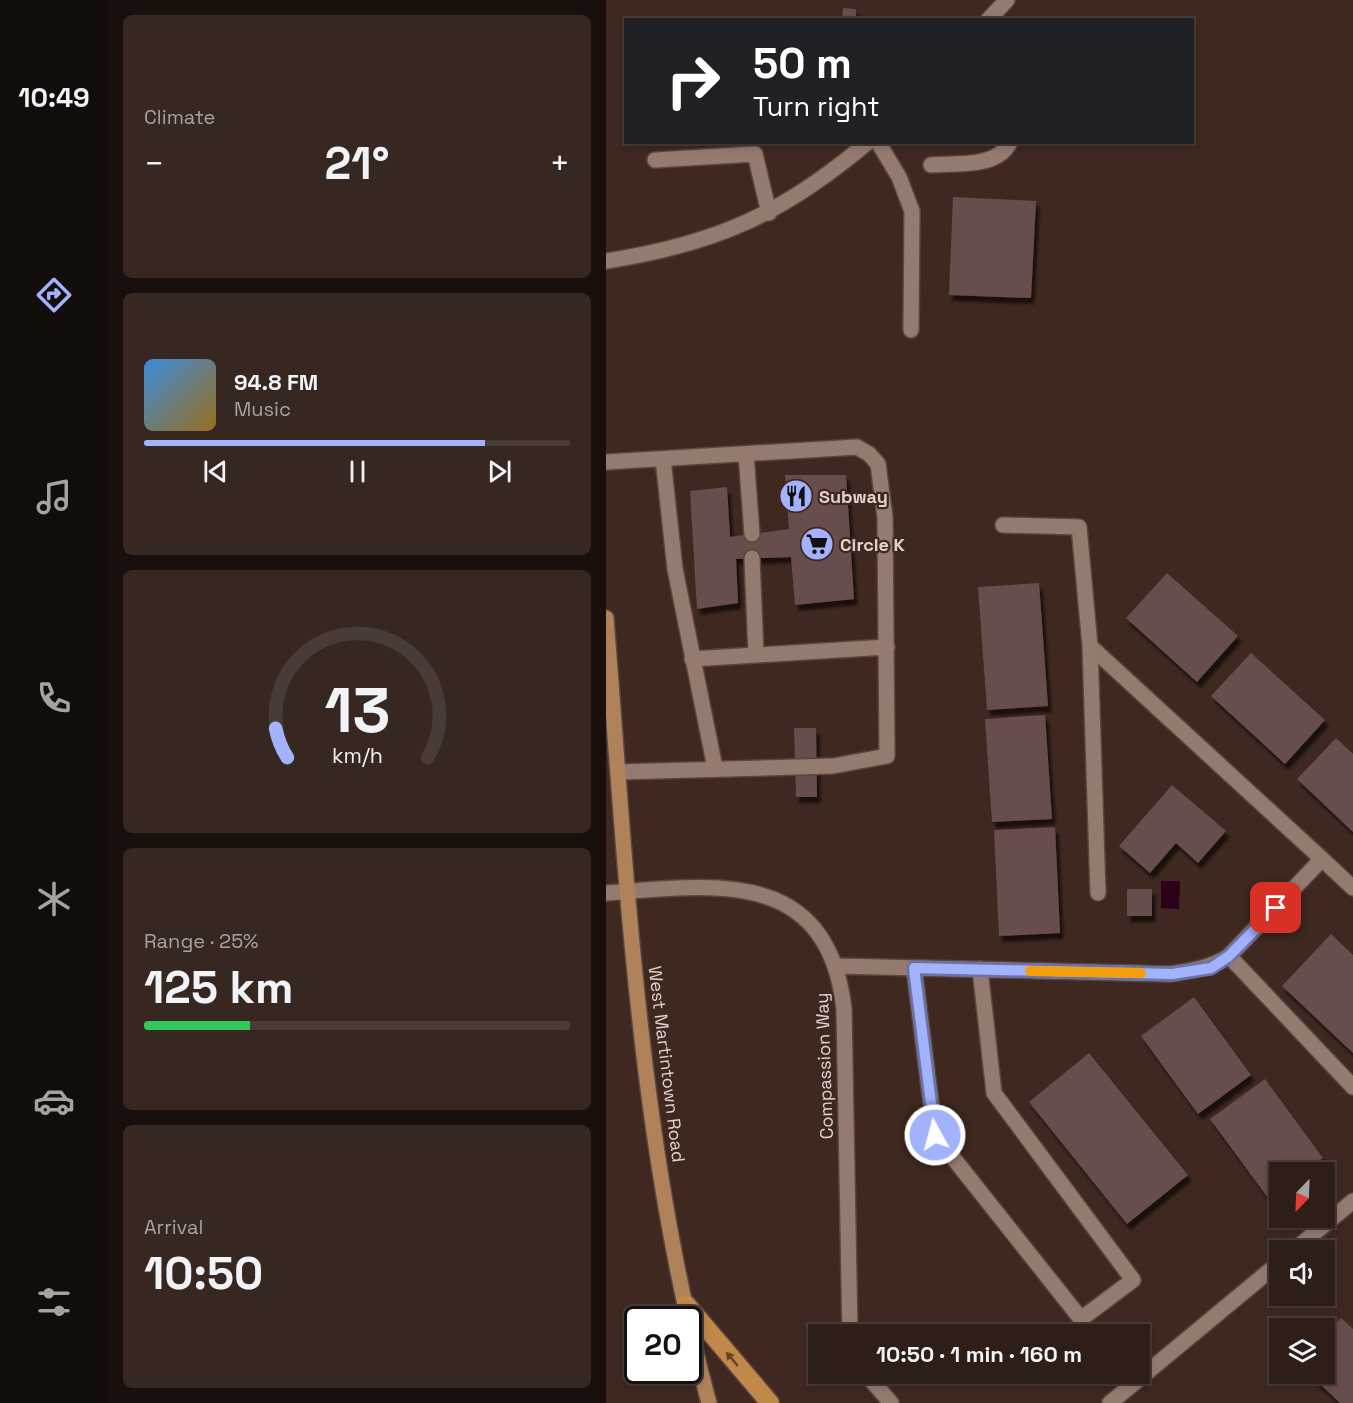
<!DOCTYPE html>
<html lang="en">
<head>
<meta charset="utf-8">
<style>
  body { margin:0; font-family:"Space Grotesk",sans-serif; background:#362721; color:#f1f3f6; height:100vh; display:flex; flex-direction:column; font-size:22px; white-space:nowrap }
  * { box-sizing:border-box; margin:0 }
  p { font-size:20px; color:#a7a2a2 }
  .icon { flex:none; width:33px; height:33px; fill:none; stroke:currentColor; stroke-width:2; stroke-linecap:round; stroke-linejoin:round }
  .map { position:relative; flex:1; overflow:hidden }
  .drawer { display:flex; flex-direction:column; gap:15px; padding:15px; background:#19100d; width:498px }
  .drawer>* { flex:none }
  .top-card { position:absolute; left:18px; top:18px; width:570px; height:126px; border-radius:0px; box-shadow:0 3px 9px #0003,0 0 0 2px #493c37; background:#202124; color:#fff; overflow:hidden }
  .needle { width:39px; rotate:203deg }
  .buttons { position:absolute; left:663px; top:1162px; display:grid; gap:12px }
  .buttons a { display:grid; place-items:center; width:66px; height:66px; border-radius:0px; background:#2e1e18; box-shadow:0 3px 9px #0003,0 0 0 2px #493c37; font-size:30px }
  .speed { position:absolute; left:18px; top:1306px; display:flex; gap:12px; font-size:30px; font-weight:700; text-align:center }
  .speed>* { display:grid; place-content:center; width:78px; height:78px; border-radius:50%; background:#2e1e18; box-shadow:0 3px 9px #0003,0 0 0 2px #493c37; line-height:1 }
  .speed .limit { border:3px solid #111; border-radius:9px; background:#fff; color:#111 }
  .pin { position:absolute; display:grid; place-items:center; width:51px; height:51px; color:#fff; margin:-26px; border-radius:12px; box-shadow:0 3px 9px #0006 }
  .me { position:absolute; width:66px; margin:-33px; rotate:353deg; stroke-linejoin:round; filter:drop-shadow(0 0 4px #0008) }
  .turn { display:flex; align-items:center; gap:21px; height:126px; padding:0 30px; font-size:27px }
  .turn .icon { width:78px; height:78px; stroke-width:2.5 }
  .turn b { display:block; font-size:42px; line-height:51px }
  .big { font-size:45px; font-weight:700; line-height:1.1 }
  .drawer .card { flex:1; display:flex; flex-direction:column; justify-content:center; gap:9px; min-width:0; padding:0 21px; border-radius:9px; background:#362721 }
  .drawer .dial { align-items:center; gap:0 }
  .dial svg { height:156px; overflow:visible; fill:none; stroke:#493c37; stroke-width:7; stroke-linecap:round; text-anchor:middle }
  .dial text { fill:#f1f3f6; stroke:none }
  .song { display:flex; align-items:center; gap:18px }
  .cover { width:72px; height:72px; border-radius:9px; background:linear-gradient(135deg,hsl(210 70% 55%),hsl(40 70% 35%)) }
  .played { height:6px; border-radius:3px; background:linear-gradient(90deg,#a3b2fd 80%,#493c37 80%) }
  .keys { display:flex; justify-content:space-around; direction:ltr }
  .heat { display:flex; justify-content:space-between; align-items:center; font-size:33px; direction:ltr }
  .charge { height:9px; border-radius:4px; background:linear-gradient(90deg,#34c759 25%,#493c37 0) }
  .trip { position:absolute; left:202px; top:1324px; width:342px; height:60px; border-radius:0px; background:#2e1e18; box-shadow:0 3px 9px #0003,0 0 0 2px #493c37; font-weight:700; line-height:60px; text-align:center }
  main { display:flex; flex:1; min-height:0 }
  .tab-bar { display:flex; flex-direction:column; width:108px; justify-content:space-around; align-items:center; background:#120c0a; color:#a7a2a2 }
  .tab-bar .icon { width:42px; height:42px }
  .tab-bar .on { color:#a3b2fd }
  .tab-bar b { font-size:27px; color:#f1f3f6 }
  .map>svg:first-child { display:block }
  .water { fill:#2c0018 }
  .building { fill:#684d4e; filter:url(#shadow) }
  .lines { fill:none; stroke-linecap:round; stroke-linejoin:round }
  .minor-casing { stroke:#594640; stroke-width:18 }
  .major-casing { stroke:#594640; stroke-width:18 }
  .highway-casing { stroke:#594640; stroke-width:21 }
  .minor { stroke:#957a70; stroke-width:15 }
  .major { stroke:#af8259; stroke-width:15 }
  .highway { stroke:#c08849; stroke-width:18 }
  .oneway { fill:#65452c }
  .route-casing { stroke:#6a74a4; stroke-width:15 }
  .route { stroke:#a3b2fd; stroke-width:10 }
  .slow { stroke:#f59e0b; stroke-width:10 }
  .labels { text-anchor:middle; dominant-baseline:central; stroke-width:4.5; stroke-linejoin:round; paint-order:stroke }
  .poi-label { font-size:18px; font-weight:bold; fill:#e1d2cc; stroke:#3e2820; text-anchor:start }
  .street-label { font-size:18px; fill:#e1d2cc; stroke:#3e2820 }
</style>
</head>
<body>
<main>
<nav class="tab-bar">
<b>10:49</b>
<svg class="icon on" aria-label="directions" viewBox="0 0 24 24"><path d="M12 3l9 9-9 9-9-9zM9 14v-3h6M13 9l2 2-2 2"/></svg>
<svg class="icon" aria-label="music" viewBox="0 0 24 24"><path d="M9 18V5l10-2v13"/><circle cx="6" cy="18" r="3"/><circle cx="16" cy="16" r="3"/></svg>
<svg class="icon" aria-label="phone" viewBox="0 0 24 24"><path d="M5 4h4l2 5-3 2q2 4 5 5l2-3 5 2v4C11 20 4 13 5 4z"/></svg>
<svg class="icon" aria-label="climate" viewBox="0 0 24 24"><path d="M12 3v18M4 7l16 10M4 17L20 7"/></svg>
<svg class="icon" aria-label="car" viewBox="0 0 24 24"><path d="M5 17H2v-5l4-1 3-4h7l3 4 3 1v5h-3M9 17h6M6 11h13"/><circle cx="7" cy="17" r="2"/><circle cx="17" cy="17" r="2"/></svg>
<svg class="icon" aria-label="filters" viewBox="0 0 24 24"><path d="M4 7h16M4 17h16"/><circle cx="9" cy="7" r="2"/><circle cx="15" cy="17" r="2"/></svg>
</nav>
<section class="drawer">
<div class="card"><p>Climate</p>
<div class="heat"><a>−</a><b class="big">21°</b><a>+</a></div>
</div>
<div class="card">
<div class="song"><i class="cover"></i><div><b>94.8 FM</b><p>Music</p></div></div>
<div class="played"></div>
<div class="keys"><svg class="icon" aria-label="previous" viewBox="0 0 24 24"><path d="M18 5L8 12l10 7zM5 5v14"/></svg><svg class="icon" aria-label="pause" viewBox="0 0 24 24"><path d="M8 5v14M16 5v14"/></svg><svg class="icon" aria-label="next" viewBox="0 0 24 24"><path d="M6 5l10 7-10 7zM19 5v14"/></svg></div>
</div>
<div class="card dial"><svg viewBox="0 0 100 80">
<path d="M14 69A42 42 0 1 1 86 69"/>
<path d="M14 69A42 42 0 0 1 8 54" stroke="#a3b2fd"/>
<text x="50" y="56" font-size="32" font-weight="700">13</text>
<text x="50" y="72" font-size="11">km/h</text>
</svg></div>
<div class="card"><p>Range · 25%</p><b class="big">125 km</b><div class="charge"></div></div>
<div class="card"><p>Arrival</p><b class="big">10:50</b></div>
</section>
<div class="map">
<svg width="747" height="1403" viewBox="0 0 747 1403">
  <defs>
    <filter id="shadow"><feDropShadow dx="3.5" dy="6" stdDeviation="1.5" flood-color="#0009"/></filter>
  </defs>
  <rect width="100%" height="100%" fill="#3e2820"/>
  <path class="water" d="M555 881H574L573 909 555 908Z"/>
  <path class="building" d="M237 8 250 9V20H236Z
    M347 197 430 201 425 298 343 295Z
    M179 475H240L248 599 189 605 185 557 130 559 132 603 91 609 84 491 121 487 124 537 183 529Z
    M561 573 632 636 591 682 520 618Z
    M433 583 442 706 381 710 372 587Z
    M645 653 719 720 679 764 605 696Z
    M439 715 446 819 386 822 379 719Z
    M188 728H210L211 797H190Z
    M730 738 747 754V832L691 779Z
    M566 785 620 831 592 863 570 843 544 873 513 846Z
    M449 827 454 933 393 936 388 830Z
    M521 889H546V916H521Z
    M725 934 747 955V1053L676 986Z
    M588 997 645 1075 592 1114 535 1036Z
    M483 1053 582 1175 521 1224 423 1102Z
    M659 1079 717 1158 696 1173H674V1190L662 1198 604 1119Z
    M735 1318 747 1329V1403H734L703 1374H718V1335Z"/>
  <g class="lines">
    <g class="minor-casing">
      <path id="minor" d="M382 20 401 0
        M272 142 293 177 306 211 305 330
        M49 160 149 154 163 213
        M325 165C350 163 392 168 404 142
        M0 261C110 244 177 214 262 142
        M140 454 146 534
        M57 459 69 569 109 768
        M0 462 251 447 263 454 272 464 279 517 281 756 227 766 12 772
        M397 525 473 527 484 646
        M146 558 150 654
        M86 659 281 647
        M0 893C107 885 222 866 238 1009L244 1335
        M492 893 484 646 716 859
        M623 956 747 1087
        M230 966 565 974C588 970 604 968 623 956L716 859 747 888
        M308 968 329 1135 475 1319 527 1280 388 1093 374 969
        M687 1251 747 1201
        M260 1374 285 1403
        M504 1403 674 1262"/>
    </g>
    <g class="major-casing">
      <path id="major" d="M0 618C21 881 33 1148 103 1403"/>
    </g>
    <g class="highway-casing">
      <path id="highway" d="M80 1304 164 1403"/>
    </g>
    <use href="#minor" class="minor"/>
    <use href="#major" class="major"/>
    <use href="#highway" class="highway"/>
  </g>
  <defs><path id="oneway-solid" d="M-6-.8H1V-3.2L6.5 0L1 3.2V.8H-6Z" transform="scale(1.5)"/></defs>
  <use class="oneway" href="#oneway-solid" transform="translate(126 1359) rotate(-130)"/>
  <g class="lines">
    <g class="route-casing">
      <path id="route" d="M329 1135 308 968 566 974 605 968 623 956 670 908"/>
    </g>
    <use href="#route" class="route"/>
    <path class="slow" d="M424 971 535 973"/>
  </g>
  <defs>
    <g id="restaurant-disc" transform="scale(1.725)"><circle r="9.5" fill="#a3b2fd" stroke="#3e2820"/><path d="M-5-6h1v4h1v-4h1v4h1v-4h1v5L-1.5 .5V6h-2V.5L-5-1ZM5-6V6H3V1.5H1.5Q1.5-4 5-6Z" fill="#111"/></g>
    <g id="supermarket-disc" transform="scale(1.725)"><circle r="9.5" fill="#a3b2fd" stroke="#3e2820"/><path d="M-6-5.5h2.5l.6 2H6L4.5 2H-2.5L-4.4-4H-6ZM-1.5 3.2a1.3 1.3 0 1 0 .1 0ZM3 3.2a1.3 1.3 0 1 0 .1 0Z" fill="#111"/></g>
  </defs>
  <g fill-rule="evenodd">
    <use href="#restaurant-disc" x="190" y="496"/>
    <use href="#supermarket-disc" x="211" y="544"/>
  </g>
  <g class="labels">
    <g class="poi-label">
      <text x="213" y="496">Subway</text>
      <text x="234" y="544">Circle K</text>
    </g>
    <g class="street-label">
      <text transform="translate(61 1064) rotate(83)">West Martintown Road</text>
      <text transform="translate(218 1066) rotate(-92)">Compassion Way</text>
    </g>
  </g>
</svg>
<div class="buttons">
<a><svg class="needle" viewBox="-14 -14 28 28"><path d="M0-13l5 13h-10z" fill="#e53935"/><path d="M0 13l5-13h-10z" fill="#a7a2a2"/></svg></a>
<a><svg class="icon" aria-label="sound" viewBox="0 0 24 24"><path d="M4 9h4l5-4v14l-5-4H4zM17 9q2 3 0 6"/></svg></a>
<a><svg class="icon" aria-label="layers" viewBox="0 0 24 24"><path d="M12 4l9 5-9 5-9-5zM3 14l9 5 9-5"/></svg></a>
</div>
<div class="speed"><div class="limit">20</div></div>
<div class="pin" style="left:670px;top:908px;background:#d93025"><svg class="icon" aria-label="arrive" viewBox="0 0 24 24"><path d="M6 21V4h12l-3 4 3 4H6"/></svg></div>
<svg class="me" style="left:329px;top:1135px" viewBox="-20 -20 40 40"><circle r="17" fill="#a3b2fd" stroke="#fff" stroke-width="3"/><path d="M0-11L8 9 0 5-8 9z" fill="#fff"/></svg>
<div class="trip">10:50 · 1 min · 160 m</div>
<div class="top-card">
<div class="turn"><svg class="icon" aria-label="right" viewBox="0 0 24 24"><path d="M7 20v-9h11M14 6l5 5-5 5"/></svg><div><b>50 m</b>Turn right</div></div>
</div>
</div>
</main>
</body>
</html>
